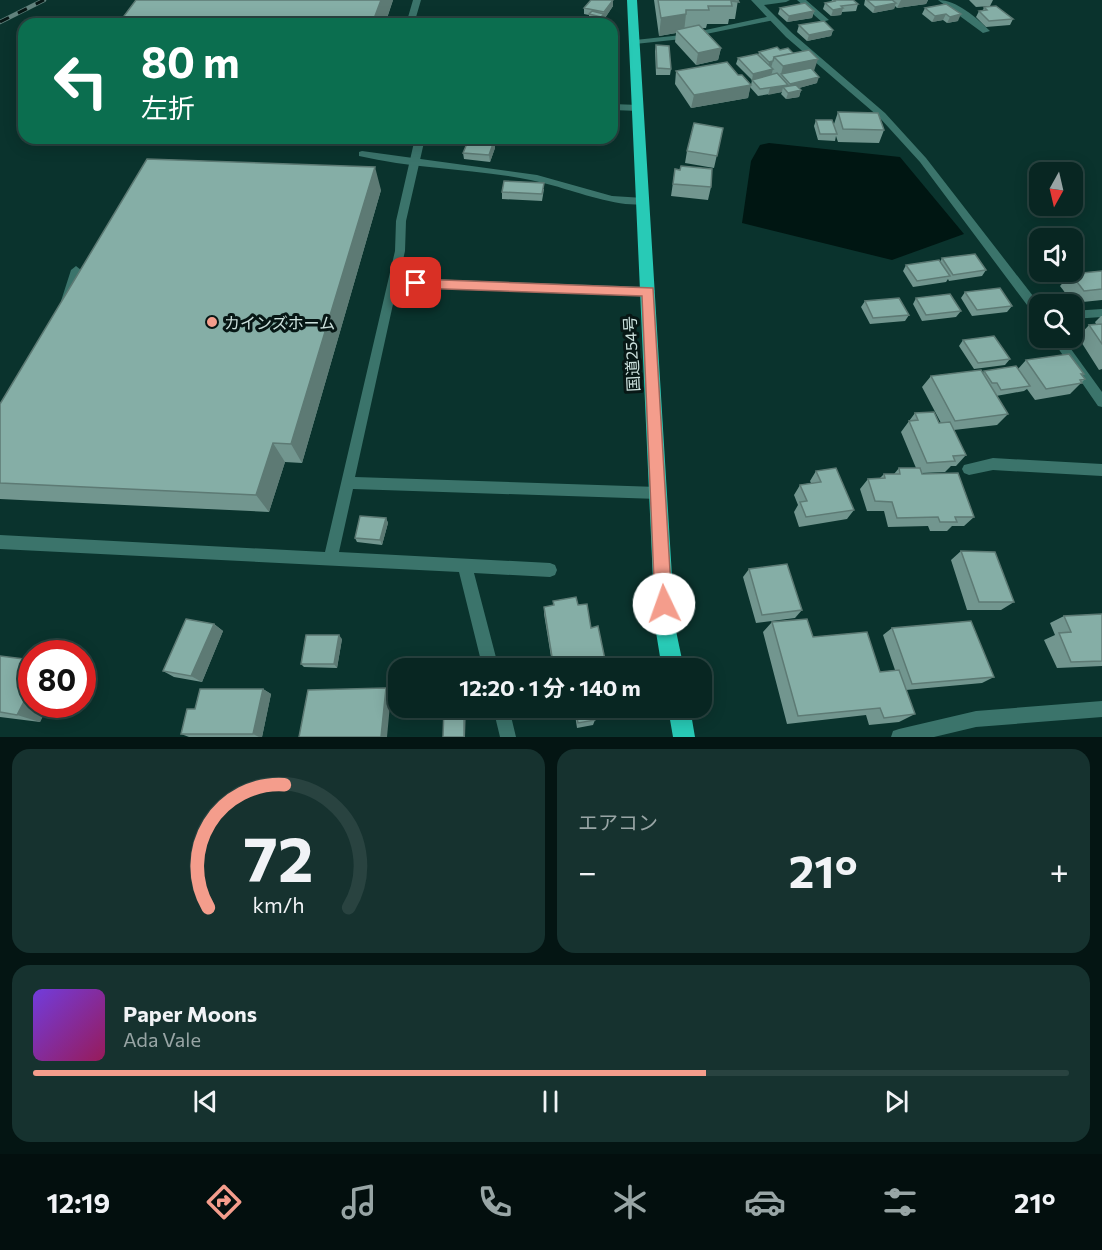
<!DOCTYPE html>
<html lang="ja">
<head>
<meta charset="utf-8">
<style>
  body { margin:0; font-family:Commissioner,"Noto Sans JP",sans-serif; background:#16322f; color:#f1f3f6; height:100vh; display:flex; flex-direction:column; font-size:22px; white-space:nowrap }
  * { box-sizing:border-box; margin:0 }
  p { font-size:20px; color:#98a5a5 }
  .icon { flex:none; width:33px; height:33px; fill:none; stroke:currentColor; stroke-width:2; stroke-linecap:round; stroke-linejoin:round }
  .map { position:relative; height:737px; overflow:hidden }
  .side { display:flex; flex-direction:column; gap:12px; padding:12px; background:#041513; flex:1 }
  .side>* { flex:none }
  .top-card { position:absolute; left:18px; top:18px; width:600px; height:126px; border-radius:18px; box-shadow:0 3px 15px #0003,0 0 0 2px #294340; background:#0b6e4f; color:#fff; overflow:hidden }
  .needle { width:39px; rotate:188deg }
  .buttons { position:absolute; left:1029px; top:162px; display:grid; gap:12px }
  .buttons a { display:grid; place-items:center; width:54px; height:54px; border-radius:12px; background:#082622; box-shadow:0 3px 15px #0003,0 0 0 2px #294340; font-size:30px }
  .speed { position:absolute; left:18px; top:640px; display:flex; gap:12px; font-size:30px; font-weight:700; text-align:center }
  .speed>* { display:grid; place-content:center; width:78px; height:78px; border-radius:50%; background:#082622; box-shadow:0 3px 15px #0003,0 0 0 2px #294340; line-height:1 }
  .speed .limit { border:9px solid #d22; background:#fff; color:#111 }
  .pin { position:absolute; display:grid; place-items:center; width:51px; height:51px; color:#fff; margin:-26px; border-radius:12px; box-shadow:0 3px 9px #0006 }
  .me { position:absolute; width:66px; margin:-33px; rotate:357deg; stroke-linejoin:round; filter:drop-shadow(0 0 4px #0008) }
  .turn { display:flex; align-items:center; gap:21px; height:126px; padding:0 24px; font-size:27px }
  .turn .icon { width:78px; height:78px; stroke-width:2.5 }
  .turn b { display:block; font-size:42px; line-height:51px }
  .big { font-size:45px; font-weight:700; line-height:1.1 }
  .side .widget { flex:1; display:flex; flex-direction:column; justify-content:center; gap:9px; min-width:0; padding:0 21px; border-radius:18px; background:#16322f }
  .side .dial { align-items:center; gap:0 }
  .dial svg { height:156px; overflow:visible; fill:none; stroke:#294340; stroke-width:7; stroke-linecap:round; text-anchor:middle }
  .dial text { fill:#f1f3f6; stroke:none }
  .song { display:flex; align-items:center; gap:18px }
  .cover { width:72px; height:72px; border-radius:9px; background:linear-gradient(135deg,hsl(260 70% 55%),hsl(330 70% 35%)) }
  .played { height:6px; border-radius:3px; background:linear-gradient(90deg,#f49d8c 65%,#294340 65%) }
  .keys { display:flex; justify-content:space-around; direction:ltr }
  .heat { display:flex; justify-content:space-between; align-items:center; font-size:33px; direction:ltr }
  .side .tiles { flex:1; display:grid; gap:12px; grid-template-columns:1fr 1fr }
  .widget:last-child { grid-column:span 2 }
  .trip { position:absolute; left:388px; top:658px; width:324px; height:60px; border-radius:18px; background:#082622; box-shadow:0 3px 15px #0003,0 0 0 2px #294340; font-weight:700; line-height:60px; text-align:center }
  .tab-bar { display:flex; height:96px; justify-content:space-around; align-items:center; background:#030f0e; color:#98a5a5 }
  .tab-bar .icon { width:42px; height:42px }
  .tab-bar .current { color:#f49d8c }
  .tab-bar b { font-size:27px; color:#f1f3f6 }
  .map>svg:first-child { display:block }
  .water { fill:#001612 }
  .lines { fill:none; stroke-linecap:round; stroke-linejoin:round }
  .service { fill:#3b746b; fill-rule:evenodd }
  .minor { fill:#3b746b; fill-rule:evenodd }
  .trunk { fill:#28cab6; fill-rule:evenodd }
  .rail-casing { stroke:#62827d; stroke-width:4.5 }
  .rail { stroke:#071715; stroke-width:3; stroke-dasharray:10; stroke-linecap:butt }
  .wall { fill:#72968f }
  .shaded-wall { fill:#5d7a74 }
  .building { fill:#85aea6; stroke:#5d7a74; stroke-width:1.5 }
  .route { fill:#f49d8c; stroke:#9f665b; stroke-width:1.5 }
  .poi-dot { fill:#f49d8c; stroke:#071715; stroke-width:2 }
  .labels { text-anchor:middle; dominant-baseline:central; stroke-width:6; stroke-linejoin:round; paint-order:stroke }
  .poi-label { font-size:16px; fill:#cce1dd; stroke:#071715; text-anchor:start }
  .street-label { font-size:16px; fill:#cce1dd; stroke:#071715 }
</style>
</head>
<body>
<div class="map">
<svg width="1102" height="737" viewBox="0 0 1102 737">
  <rect width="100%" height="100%" fill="#0a332d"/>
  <path class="water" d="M769 143 900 157 964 234 892 260 742 223 751 161 760 145Z"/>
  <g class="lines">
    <path class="service" d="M413 0H421L414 24H406Z
      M797 0H806L829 20 822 22Z
      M771 16 775 18 774 20 682 39 635 44 631 42 635 40 682 35Z
      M612 104 639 105 643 108 639 111 612 110Z
      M415 138H425L406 221 405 251 399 278 649 287 655 291 649 295 397 286 355 477 658 487 663 489 665 493 663 497 658 499 353 489 339 552 550 563 555 565 557 570 555 575 550 577 474 573 499 669H483L459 572 0 549V535L325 552 395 251 396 221Z
      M76 266 81 270 73 301 67 305 61 301 71 270Z
      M993 458 1102 464V476L993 470 969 475 964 473 962 469 964 465Z
      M493 708H509L516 737H500Z"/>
    <path class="minor" d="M751 0H790L786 2 764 5 792 33 885 113 926 158 1040 305V318L1036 317 920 162 879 117 786 37Z
      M938 0C957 0 977 18 990 31L983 33Z
      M362 151 537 175 612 196 644 198 649 201C636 213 573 191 555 186 492 168 423 171 359 156V152Z
      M1102 309V317L1072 319V311Z
      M1051 338H1063L1102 392V407L1098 406Z
      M1102 701V717L976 727 934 737H891L893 731 899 729 976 711Z"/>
    <path class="trunk" d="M627 0H637L675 626 684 669H662L655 626Z
      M668 708H690L695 737H673Z"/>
    <g class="rail-casing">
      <path id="rail" d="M0 22 44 0"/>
    </g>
    <use href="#rail" class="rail"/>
  </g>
  <path class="wall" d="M393 0 385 24H123L121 20Z
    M613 0V6L601 24 589 21V15L584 14V8Z
    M654 0H738L735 19H729L728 24H707L706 28H702L721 48 718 60 696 65 675 42 676 33 659 36Z
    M832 0H853L858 4 856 11 842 12 841 15 831 16 823 9 825 3 831 2Z
    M865 0H928L926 4 897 8 895 6 894 9 873 13 864 5Z
    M969 0H993L990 6 976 7Z
    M946 4 958 21 947 23 943 20 932 22 922 14 925 8Z
    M984 7 1013 19 1010 25 986 27 976 17 979 11 983 10Z
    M780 8 814 11 812 18 787 22 778 14Z
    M799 25 833 30 831 36 807 41 797 32Z
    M612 44 614 63 613 75H612Z
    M656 45 671 69 670 75H656L655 51Z
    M780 50 814 71 817 83 799 88 801 90 799 97 786 99 781 94 782 92 758 96 750 87 748 98 691 108 675 84 676 71 738 75 751 85 752 80 736 64 738 58 758 55 759 52Z
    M838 112 884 130 879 143 838 142 836 136 835 141 818 140 814 126 816 120 834 124Z
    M723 128 714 168 685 163 687 151Z
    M303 138H321L318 144 304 143Z
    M494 141 495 148 490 162 464 159 463 153Z
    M681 166 711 187 708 200 671 196 675 169 680 170Z
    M544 189 542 201 502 199V192Z
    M381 190 302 463 285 462 269 512 0 499V404Z
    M942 258 986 270 982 276 949 281 948 279 946 282 913 287 903 271 906 265 940 262Z
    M1102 271V300L1073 303 1060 286 1071 274Z
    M965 292 1012 306 1007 312 972 316 961 298Z
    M916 298 961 311 956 317 922 321 913 304Z
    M865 301 909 315 905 321 870 324 861 307Z
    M1101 316H1102V369L1099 370 1078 337 1089 325 1096 324 1095 322Z
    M963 340 1010 359 1005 365 974 369 959 346Z
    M1026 360 1084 374 1082 376 1085 379 1070 394 1035 400 1027 389 1024 391 996 396 1008 414 997 425 954 430 966 455 956 466H951L945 472 922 473 974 517 964 526H952L947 531H930L928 526 888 527 884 511H867L860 489 868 479 880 478 884 474H894L899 468H916L901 432 915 413 939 423H941L922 387 931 376 983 373 984 371 1018 369Z
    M816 471 854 510 847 519 799 527 794 512 798 505 794 495 800 485 811 483 810 481Z
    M386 518 388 523 382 545 357 542 355 538Z
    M961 551 1014 602 1001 610H967L951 560Z
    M749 569 802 610 795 618 756 623 743 577Z
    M553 601 578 605 591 628 607 669H553L544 614V607L553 605Z
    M1102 614V666L1057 668 1044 640 1055 635 1050 623 1064 616Z
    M772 622 813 637 880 672 895 670 883 635 892 628 994 677 982 683 906 690 915 714 899 722 869 725 866 715 787 724 763 632Z
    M214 624 223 631 202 682 174 677 163 671Z
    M342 639 337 668 304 667 301 664Z
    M0 656 32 705H48L40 722 0 717Z
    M263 689 271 694 262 737H189L181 734 195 709Z
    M574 708H592L595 720 593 725 577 728Z"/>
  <path class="shaded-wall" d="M381 0H393L385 24H372Z
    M613 0V6L601 24V17Z
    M901 0H928L926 4 897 8Z
    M896 3 894 9 873 13 875 7Z
    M843 8 841 15 831 16 833 10Z
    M814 11 812 18 787 22 789 16Z
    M686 14 684 32 676 30V33L659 36 661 18Z
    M946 14 943 20 932 22 935 16Z
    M961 14 958 21 947 23 950 17Z
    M833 30 831 36 807 41 809 35Z
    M721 48 718 60 696 65 698 53Z
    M818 59 814 71 781 74 783 66Z
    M773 61 771 68H768L769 62Z
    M773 69 771 76 752 80 753 74Z
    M819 77 817 83 788 91 790 84Z
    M751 85 748 98 691 108 694 95Z
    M788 85 786 90 783 87 782 92 768 95 770 88Z
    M801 90 799 97 786 99 788 93Z
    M316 138H321L318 144Z
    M494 141 495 148 490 162 489 155Z
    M375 167 381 190 302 463 291 444Z
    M273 443 285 462 269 512 256 495Z
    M386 518 388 523 382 545 380 540Z
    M214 624 223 631 202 682 191 676Z
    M339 635 342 639 337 668 334 664Z
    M32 686V705H48L40 722 17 715Z
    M386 688 391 694 387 737H381Z
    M263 689 271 694 262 737H259L253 734Z
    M464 708H466L465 737H464Z"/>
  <path class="building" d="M136 0H381L372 24H133L135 21 121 20Z
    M591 0H613L604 12 584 8Z
    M658 0H738L739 2 731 1 732 6H708L709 10H686V14L661 18Z
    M834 0H853L858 4 841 6 843 8 833 10 825 3 835 1Z
    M867 0H892L896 3 875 7Z
    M805 3 814 11 789 16 780 8Z
    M946 4 961 14 950 17 946 14 935 16 925 8Z
    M996 6 1013 19 989 21 979 11 987 10 984 7Z
    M592 11 604 14 601 17 589 14Z
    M824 21 833 30 809 35 799 25Z
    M699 25 721 48 698 53 676 30Z
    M612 44H613L614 63H612Z
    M656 45 669 46 671 69 657 68Z
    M777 47 780 50 788 48 793 53 774 57 773 61 769 62 759 52Z
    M809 50 818 59 783 66 774 57Z
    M757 54 773 69 753 74 738 58Z
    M727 62 738 75H742L751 85 694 95 676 71Z
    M811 68 819 77 790 84 781 74Z
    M777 73 788 85 760 89 752 80Z
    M796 85 801 90 788 93 783 87Z
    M838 112 878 113 884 130 843 129Z
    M816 120H832L837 134H820Z
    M694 123 723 128 717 156 687 151Z
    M469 139 494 141 489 155 463 153Z
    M147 159 375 167 291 444 273 443 256 495 0 483V404Z
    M681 166 712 169 711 187 673 184 675 169 680 170Z
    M504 181 544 183 542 194 502 192Z
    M975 254 986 270 953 275 942 258Z
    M939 260 950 276 917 281 906 265Z
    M1102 271V289L1084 291 1071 274Z
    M1000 288 1012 306 977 310 965 292Z
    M950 294 961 311 926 315 916 298Z
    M899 298 909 315 873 318 865 301Z
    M1102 324V344L1089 325Z
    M994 336 1010 359 978 363 963 340Z
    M1069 354 1084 374H1081L1085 379 1080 380 1082 383 1046 389 1026 360Z
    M1016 366 1030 386 1001 390 997 383H992L984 371Z
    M981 370 1008 414 955 421 931 376Z
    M934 412 939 423 950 422 966 455 953 456 955 461 927 463 909 421 918 420 915 413Z
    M836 468 854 510 806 517 800 502 807 501 800 485 821 482 816 471Z
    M899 468H920L922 474 958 473 974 517H955L957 522H940L938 517 897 518 892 502 875 501 868 479 885 478 884 474H900Z
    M360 516 386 518 380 540 355 538Z
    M961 551 995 552 1014 602H979Z
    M787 564 802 610 762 615 749 569Z
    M576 597 578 605 587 604 591 628 598 626 607 669H554L544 607 554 605 553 601Z
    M1102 614V661L1071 662 1059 633 1071 632 1064 616Z
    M186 619 214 624 191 676 163 671Z
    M807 619 813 637 867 632 880 672 899 670 915 714 884 718 880 708 798 716 772 622Z
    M971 621 994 677 912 684 892 628Z
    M306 635H339L334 664H301Z
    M0 656 32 660V686L17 715 0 712Z
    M386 688 381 737H299L308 690Z
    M200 689H263L253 734H181L187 709H195Z
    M444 708H464V737H443Z
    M575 708H592L595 720 578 723Z"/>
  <path class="route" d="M416 279 653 288 672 604 670 610 664 612 658 610 655 604 642 296 416 288 410 283Z"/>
  <circle class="poi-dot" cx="212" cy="322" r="6"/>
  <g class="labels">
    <g class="poi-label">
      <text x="224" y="322">カインズホーム</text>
    </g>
    <g class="street-label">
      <text transform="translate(631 354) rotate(-93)">国道254号</text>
    </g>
  </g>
</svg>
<div class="buttons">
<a><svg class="needle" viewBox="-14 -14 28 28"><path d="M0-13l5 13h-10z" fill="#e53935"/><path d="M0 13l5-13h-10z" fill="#98a5a5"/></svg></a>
<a><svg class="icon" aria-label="sound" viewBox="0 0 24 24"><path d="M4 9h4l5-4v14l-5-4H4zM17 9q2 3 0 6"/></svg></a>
<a><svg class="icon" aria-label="search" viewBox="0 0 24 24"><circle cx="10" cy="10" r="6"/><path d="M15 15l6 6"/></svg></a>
</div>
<div class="speed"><div class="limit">80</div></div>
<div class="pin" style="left:416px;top:283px;background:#d93025"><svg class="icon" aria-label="arrive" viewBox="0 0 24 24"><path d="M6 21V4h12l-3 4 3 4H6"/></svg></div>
<svg class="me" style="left:664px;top:604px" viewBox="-20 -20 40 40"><circle r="19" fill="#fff"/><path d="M0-13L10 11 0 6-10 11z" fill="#f49d8c"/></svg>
<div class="trip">12:20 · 1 分 · 140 m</div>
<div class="top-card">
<div class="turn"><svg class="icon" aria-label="left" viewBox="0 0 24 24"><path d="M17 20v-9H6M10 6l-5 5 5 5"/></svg><div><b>80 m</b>左折</div></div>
</div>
</div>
<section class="side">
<div class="tiles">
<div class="widget dial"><svg viewBox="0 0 100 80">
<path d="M14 69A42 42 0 1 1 86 69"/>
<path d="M14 69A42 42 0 0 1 53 6" stroke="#f49d8c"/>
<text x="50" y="56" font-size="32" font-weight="700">72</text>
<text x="50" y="72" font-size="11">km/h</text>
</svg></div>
<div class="widget"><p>エアコン</p>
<div class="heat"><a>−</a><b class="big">21°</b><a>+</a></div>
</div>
<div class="widget">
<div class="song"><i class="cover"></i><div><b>Paper Moons</b><p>Ada Vale</p></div></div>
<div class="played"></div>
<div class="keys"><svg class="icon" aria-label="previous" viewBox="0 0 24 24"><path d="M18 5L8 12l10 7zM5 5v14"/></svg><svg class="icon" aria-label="pause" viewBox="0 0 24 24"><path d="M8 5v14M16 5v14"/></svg><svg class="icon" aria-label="next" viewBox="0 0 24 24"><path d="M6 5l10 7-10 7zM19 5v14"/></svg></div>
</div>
</div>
</section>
<nav class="tab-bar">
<b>12:19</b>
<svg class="icon current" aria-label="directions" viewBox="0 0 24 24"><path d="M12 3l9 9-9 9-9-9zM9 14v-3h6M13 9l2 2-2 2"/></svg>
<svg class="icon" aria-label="music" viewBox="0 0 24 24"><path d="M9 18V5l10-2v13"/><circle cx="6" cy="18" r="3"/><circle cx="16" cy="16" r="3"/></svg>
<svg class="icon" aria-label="phone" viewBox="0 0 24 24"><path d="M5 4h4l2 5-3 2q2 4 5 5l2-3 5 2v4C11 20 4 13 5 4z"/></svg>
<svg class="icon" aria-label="climate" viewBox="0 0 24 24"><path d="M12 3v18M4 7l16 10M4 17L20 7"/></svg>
<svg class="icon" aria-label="car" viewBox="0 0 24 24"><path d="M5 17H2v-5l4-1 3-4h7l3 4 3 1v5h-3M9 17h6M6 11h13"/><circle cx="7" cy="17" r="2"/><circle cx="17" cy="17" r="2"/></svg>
<svg class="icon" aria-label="filters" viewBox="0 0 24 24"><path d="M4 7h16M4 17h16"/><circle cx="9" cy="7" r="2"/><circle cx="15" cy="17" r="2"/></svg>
<b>21°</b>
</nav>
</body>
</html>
